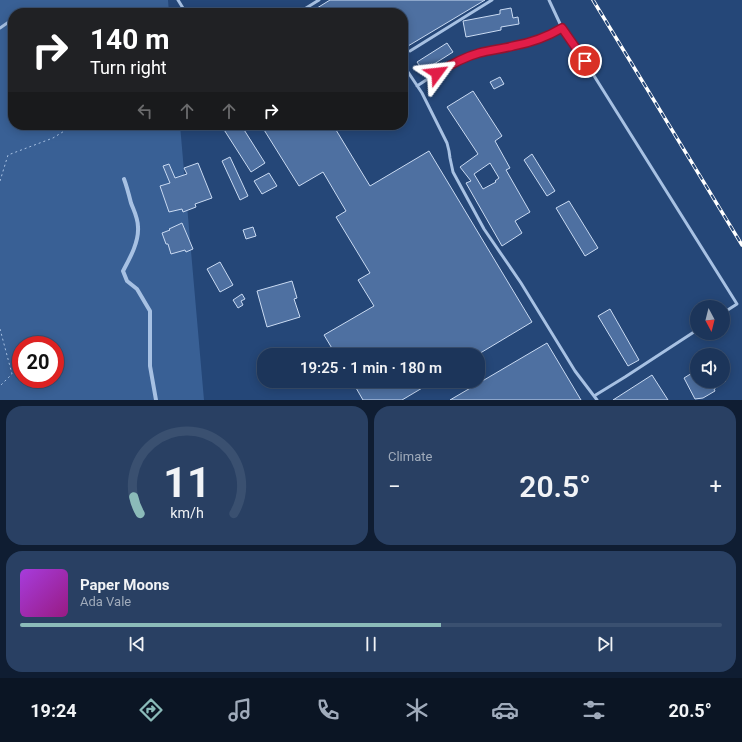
<!DOCTYPE html>
<html lang="en">
<head>
<meta charset="utf-8">
<style>
  body { margin:0; font-family:Roboto,sans-serif; background:#294063; color:#f1f3f6; height:100vh; display:flex; flex-direction:column; font-size:15px; white-space:nowrap }
  * { box-sizing:border-box; margin:0 }
  p { font-size:13px; color:#a0abbb }
  .icon { flex:none; width:22px; height:22px; fill:none; stroke:currentColor; stroke-width:2; stroke-linecap:round; stroke-linejoin:round }
  .map { position:relative; height:400px; overflow:hidden }
  .sheet { display:flex; flex-direction:column; gap:6px; padding:6px; background:#0f1d32; flex:1 }
  .sheet>* { flex:none }
  .top-card { position:absolute; left:8px; top:8px; width:400px; height:122px; border-radius:16px; box-shadow:0 2px 10px #0003,0 0 0 1px #3a5070; background:#202124; color:#fff; overflow:hidden }
  .needle { width:26px; rotate:173deg }
  .buttons { position:absolute; left:690px; top:300px; display:grid; gap:8px }
  .buttons a { display:grid; place-items:center; width:40px; height:40px; border-radius:50%; background:#1c355a; box-shadow:0 2px 10px #0003,0 0 0 1px #3a5070; font-size:20px }
  .speed { position:absolute; left:12px; top:336px; display:flex; gap:8px; font-size:20px; font-weight:700; text-align:center }
  .speed>* { display:grid; place-content:center; width:52px; height:52px; border-radius:50%; background:#1c355a; box-shadow:0 2px 10px #0003,0 0 0 1px #3a5070; line-height:1 }
  .speed .limit { border:6px solid #d22; background:#fff; color:#111 }
  .pin { position:absolute; display:grid; place-items:center; width:34px; height:34px; color:#fff; margin:-17px; border:2px solid #fff; border-radius:50%; box-shadow:0 1px 4px #0007 }
  .me { position:absolute; width:44px; margin:-22px; rotate:60deg; stroke-linejoin:round; filter:drop-shadow(0 0 3px #0008) }
  .turn { display:flex; align-items:center; gap:14px; height:84px; padding:0 16px; font-size:18px }
  .turn .icon { width:52px; height:52px; stroke-width:2.5 }
  .turn b { display:block; font-size:28px; line-height:34px }
  .lanes { display:flex; align-items:center; height:38px; padding:0 16px; background:#0003; justify-content:center; gap:20px; direction:ltr }
  .lanes .off { opacity:.35 }
  .big { font-size:30px; font-weight:600; line-height:1.1 }
  .sheet .widget { flex:1; display:flex; flex-direction:column; justify-content:center; gap:6px; min-width:0; padding:0 14px; border-radius:16px; background:#294063 }
  .sheet .dial { align-items:center; gap:0 }
  .dial svg { height:104px; overflow:visible; fill:none; stroke:#3a5070; stroke-width:7; stroke-linecap:round; text-anchor:middle }
  .dial text { fill:#f1f3f6; stroke:none }
  .song { display:flex; align-items:center; gap:12px }
  .cover { width:48px; height:48px; border-radius:6px; background:linear-gradient(135deg,hsl(280 70% 55%),hsl(310 70% 35%)) }
  .played { height:4px; border-radius:2px; background:linear-gradient(90deg,#8bbbb9 60%,#3a5070 60%) }
  .keys { display:flex; justify-content:space-around; direction:ltr }
  .heat { display:flex; justify-content:space-between; align-items:center; font-size:22px; direction:ltr }
  .sheet .tiles { flex:1; display:grid; gap:6px; grid-template-columns:1fr 1fr }
  .widget:last-child { grid-column:span 2 }
  .trip { position:absolute; left:257px; top:348px; width:228px; height:40px; border-radius:16px; background:#1c355a; box-shadow:0 2px 10px #0003,0 0 0 1px #3a5070; font-weight:600; line-height:40px; text-align:center }
  .dock { display:flex; height:64px; justify-content:space-around; align-items:center; background:#0b1524; color:#a0abbb }
  .dock .icon { width:28px; height:28px }
  .dock .active { color:#8bbbb9 }
  .dock b { font-size:18px; color:#f1f3f6 }
  .map>svg:first-child { display:block }
  .green { fill:#396095; fill-rule:evenodd }
  .building { fill:#4e70a1; stroke:#cadbf3; fill-rule:evenodd }
  .lines { fill:none; stroke-linecap:round; stroke-linejoin:round }
  .path { stroke:#a7c1e3; stroke-width:1; stroke-dasharray:2 3; stroke-linecap:butt }
  .lane { stroke:#a7c1e3; stroke-width:3 }
  .street { stroke:#a7c1e3; stroke-width:4 }
  .rail-casing { stroke:#fff; stroke-width:3.5 }
  .rail { stroke:#254778; stroke-width:2; stroke-dasharray:6; stroke-linecap:butt }
  .route-casing { stroke:#92132f; stroke-width:10 }
  .route { stroke:#e11d48; stroke-width:7 }
</style>
</head>
<body>
<div class="map">
<svg width="742" height="400" viewBox="0 0 742 400">
  <rect width="100%" height="100%" fill="#254778"/>
  <path class="green" d="M0 0H168L169 13H13V125H180L204 400H0ZM21 345H55V379H21Z"/>
  <path class="building" d="M330 0H485L403 49V13H309Z
    M511 8 513 18 518 17 519 24 501 27V30L466 37 463 21 500 14V10Z
    M447 43 453 52 423 71 417 62Z
    M500 77 504 84 494 89 490 82Z
    M473 91 502 136 495 141 510 168 506 170 530 212 515 221 522 233 502 246 466 183 471 181 460 167 478 154 447 107ZM490 163 499 178 495 181 496 182 483 189 474 174Z
    M221 125H241L265 163 251 172Z
    M261 125H333L370 186 429 151 532 322 477 355H336L324 335 374 306 358 280 370 273 336 217 346 211 323 172 299 186Z
    M532 154 555 191 547 196 524 160Z
    M230 157 248 196 240 200 222 161Z
    M198 163 212 198 195 204 196 207 183 212 182 209 169 212 160 186 170 183 163 166 169 164 175 178 187 174 184 168Z
    M269 173 277 186 262 194 254 181Z
    M569 201 598 248 585 256 556 208Z
    M182 223 193 249 186 252 185 250 171 254 168 244H166L162 233 170 230 169 229Z
    M253 227 256 236 246 239 243 230Z
    M220 262 233 285 220 292 207 269Z
    M292 281 297 298 294 299 300 317 267 327 257 291Z
    M242 294 245 299 241 301 243 305 238 308 233 300Z
    M610 309 639 360 628 366 598 316Z
    M547 343 581 400H450Z
    M697 370V381H726L714 389 715 391 703 398 695 399 684 378Z
    M652 375 668 400H613Z
    M352 381H434L402 400H363Z"/>
  <g class="lines">
    <path class="path" d="M0 181 8 155 53 138 74 125
      M0 329 12 374 0 386"/>
    <path class="lane" d="M178 0 186 13
      M549 0 562 28 576 47 737 304 723 313
      M21 13 27 9 32 13
      M298 13 319 0
      M0 28 13 19
      M410 51 492 0
      M406 69 422 93 447 143 449 151 450 158 453 172 484 229 521 283 575 371 597 400
      M417 86C437 73 456 59 480 53 491 50 502 49 513 46 530 43 547 37 562 28
      M594 396 625 377 697 330"/>
    <path class="street" d="M124 179C127 187 129 195 131 203 134 211 138 218 138 227 139 242 130 258 123 271L127 281 137 289 150 311V366L156 400"/>
    <g class="rail-casing">
      <path id="rail" d="M593 0 742 245"/>
    </g>
    <use href="#rail" class="rail"/>
  </g>
  <g class="lines">
    <g class="route-casing">
      <path id="route" d="M437 73C450 65 464 57 479 53 490 50 502 49 513 46 530 43 547 37 562 28L585 61"/>
    </g>
    <use href="#route" class="route"/>
  </g>
</svg>
<div class="buttons">
<a><svg class="needle" viewBox="-14 -14 28 28"><path d="M0-13l5 13h-10z" fill="#e53935"/><path d="M0 13l5-13h-10z" fill="#a0abbb"/></svg></a>
<a><svg class="icon" aria-label="sound" viewBox="0 0 24 24"><path d="M4 9h4l5-4v14l-5-4H4zM17 9q2 3 0 6"/></svg></a>
</div>
<div class="speed"><div class="limit">20</div></div>
<div class="pin" style="left:585px;top:61px;background:#d93025"><svg class="icon" aria-label="arrive" viewBox="0 0 24 24"><path d="M6 21V4h12l-3 4 3 4H6"/></svg></div>
<svg class="me" style="left:437px;top:73px" viewBox="-20 -20 40 40"><path d="M0-17L14 15 0 8-14 15z" fill="#e11d48" stroke="#fff" stroke-width="4"/></svg>
<div class="trip">19:25 · 1 min · 180 m</div>
<div class="top-card">
<div class="turn"><svg class="icon" aria-label="right" viewBox="0 0 24 24"><path d="M7 20v-9h11M14 6l5 5-5 5"/></svg><div><b>140 m</b>Turn right</div></div>
<div class="lanes"><svg class="icon off" aria-label="left" viewBox="0 0 24 24"><path d="M17 20v-9H6M10 6l-5 5 5 5"/></svg><svg class="icon off" aria-label="ahead" viewBox="0 0 24 24"><path d="M12 20V5M6 11l6-6 6 6"/></svg><svg class="icon off" aria-label="ahead" viewBox="0 0 24 24"><path d="M12 20V5M6 11l6-6 6 6"/></svg><svg class="icon" aria-label="right" viewBox="0 0 24 24"><path d="M7 20v-9h11M14 6l5 5-5 5"/></svg></div>
</div>
</div>
<section class="sheet">
<div class="tiles">
<div class="widget dial"><svg viewBox="0 0 100 80">
<path d="M14 69A42 42 0 1 1 86 69"/>
<path d="M14 69A42 42 0 0 1 9 56" stroke="#8bbbb9"/>
<text x="50" y="56" font-size="32" font-weight="700">11</text>
<text x="50" y="72" font-size="11">km/h</text>
</svg></div>
<div class="widget"><p>Climate</p>
<div class="heat"><a>−</a><b class="big">20.5°</b><a>+</a></div>
</div>
<div class="widget">
<div class="song"><i class="cover"></i><div><b>Paper Moons</b><p>Ada Vale</p></div></div>
<div class="played"></div>
<div class="keys"><svg class="icon" aria-label="previous" viewBox="0 0 24 24"><path d="M18 5L8 12l10 7zM5 5v14"/></svg><svg class="icon" aria-label="pause" viewBox="0 0 24 24"><path d="M8 5v14M16 5v14"/></svg><svg class="icon" aria-label="next" viewBox="0 0 24 24"><path d="M6 5l10 7-10 7zM19 5v14"/></svg></div>
</div>
</div>
</section>
<nav class="dock">
<b>19:24</b>
<svg class="icon active" aria-label="directions" viewBox="0 0 24 24"><path d="M12 3l9 9-9 9-9-9zM9 14v-3h6M13 9l2 2-2 2"/></svg>
<svg class="icon" aria-label="music" viewBox="0 0 24 24"><path d="M9 18V5l10-2v13"/><circle cx="6" cy="18" r="3"/><circle cx="16" cy="16" r="3"/></svg>
<svg class="icon" aria-label="phone" viewBox="0 0 24 24"><path d="M5 4h4l2 5-3 2q2 4 5 5l2-3 5 2v4C11 20 4 13 5 4z"/></svg>
<svg class="icon" aria-label="climate" viewBox="0 0 24 24"><path d="M12 3v18M4 7l16 10M4 17L20 7"/></svg>
<svg class="icon" aria-label="car" viewBox="0 0 24 24"><path d="M5 17H2v-5l4-1 3-4h7l3 4 3 1v5h-3M9 17h6M6 11h13"/><circle cx="7" cy="17" r="2"/><circle cx="17" cy="17" r="2"/></svg>
<svg class="icon" aria-label="filters" viewBox="0 0 24 24"><path d="M4 7h16M4 17h16"/><circle cx="9" cy="7" r="2"/><circle cx="15" cy="17" r="2"/></svg>
<b>20.5°</b>
</nav>
</body>
</html>
